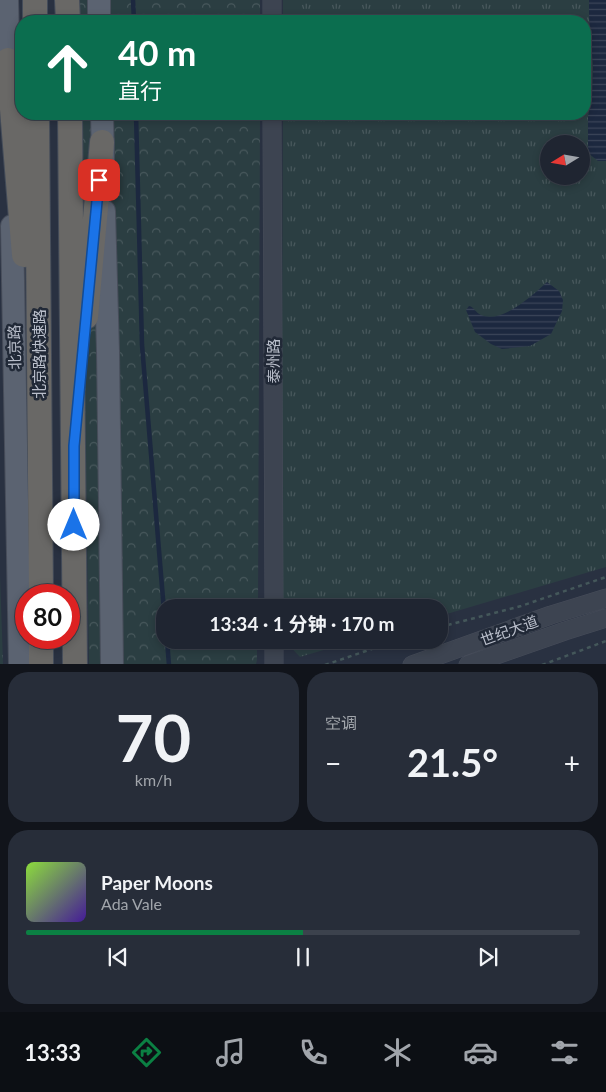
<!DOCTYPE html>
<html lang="zh">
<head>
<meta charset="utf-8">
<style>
  body { margin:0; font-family:Lato,"Noto Sans SC",sans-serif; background:#272d39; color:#f1f3f6; height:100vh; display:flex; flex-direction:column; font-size:19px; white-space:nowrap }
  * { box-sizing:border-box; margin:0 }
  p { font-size:16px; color:#a1a5ab }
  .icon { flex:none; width:28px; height:28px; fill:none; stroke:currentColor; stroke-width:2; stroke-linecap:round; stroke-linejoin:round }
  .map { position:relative; height:664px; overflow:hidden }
  .sheet { display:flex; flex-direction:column; gap:8px; padding:8px; background:#11141b; flex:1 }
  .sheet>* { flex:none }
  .top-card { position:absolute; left:15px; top:15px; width:576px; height:105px; border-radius:20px; box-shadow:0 2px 8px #0003,0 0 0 1px #3c424d; background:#0b6e4f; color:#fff; overflow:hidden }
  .needle { width:32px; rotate:259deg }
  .buttons { position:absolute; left:540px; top:135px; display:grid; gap:10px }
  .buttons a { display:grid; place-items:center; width:50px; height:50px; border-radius:50%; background:#1f2531; box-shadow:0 2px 8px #0003,0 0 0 1px #3c424d; font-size:25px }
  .speed { position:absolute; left:15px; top:584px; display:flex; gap:10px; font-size:25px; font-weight:700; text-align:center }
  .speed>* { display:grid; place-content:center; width:65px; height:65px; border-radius:50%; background:#1f2531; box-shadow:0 2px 8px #0003,0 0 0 1px #3c424d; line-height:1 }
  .speed .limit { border:8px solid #d22; background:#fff; color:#111 }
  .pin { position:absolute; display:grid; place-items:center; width:42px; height:42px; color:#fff; margin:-21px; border-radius:10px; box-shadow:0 2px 8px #0006 }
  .me { position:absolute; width:55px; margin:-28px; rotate:0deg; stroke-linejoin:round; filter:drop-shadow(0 0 4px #0008) }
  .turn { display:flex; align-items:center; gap:18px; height:105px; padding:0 20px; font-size:22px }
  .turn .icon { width:65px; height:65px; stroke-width:2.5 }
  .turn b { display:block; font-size:35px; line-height:42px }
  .big { font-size:38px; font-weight:700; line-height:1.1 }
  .sheet .card { flex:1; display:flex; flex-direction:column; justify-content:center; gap:8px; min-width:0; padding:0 18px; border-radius:20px; background:#272d39 }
  .sheet .dial { align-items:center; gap:0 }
  .dial b { font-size:65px; line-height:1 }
  .song { display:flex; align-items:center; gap:15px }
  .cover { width:60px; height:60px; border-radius:8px; background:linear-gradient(135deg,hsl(90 70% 55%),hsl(260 70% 35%)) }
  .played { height:5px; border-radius:2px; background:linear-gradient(90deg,#0b8043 50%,#3c424d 50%) }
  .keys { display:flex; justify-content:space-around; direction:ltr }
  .heat { display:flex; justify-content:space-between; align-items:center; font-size:28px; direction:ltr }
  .sheet .tiles { flex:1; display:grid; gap:8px; grid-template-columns:1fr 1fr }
  .card:last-child { grid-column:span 2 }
  .trip { position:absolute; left:156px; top:599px; width:292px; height:50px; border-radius:20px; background:#1f2531; box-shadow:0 2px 8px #0003,0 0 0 1px #3c424d; font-weight:700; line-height:50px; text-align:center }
  .dock { display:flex; height:80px; justify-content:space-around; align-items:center; background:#0c0f14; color:#a1a5ab }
  .dock .icon { width:35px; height:35px }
  .dock .on { color:#0b8043 }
  .dock b { font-size:22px; color:#f1f3f6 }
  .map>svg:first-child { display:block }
  .grass { fill:url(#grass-tufts); fill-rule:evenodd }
  .forest { fill:url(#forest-crowns) }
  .water { fill:url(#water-rules) }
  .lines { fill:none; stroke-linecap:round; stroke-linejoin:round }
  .stream { stroke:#1c283f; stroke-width:4.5 }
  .tertiary-casing { stroke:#474d5a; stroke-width:19 }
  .primary-casing { stroke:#474d5a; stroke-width:24 }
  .trunk-casing { stroke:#444c59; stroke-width:26 }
  .path { stroke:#44575a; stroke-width:2.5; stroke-dasharray:4 4; stroke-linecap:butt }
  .tertiary { stroke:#3d4451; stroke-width:18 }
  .primary { stroke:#5b6371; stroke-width:22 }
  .trunk { stroke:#696866; stroke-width:24 }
  .route-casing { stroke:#114b97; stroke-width:12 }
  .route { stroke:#1a73e8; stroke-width:9 }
  .labels { text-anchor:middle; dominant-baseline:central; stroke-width:5; stroke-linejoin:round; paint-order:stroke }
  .street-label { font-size:15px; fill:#babfcb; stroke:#212937 }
</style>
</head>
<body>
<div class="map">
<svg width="606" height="665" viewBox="0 0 606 665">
  <defs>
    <pattern id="grass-tufts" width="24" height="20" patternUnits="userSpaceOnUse" patternTransform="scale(1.25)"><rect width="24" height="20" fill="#2b3e42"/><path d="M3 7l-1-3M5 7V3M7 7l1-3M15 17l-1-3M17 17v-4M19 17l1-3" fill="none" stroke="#48585c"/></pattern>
    <pattern id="forest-crowns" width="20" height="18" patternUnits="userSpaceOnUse" patternTransform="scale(1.25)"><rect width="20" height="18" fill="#2b3e42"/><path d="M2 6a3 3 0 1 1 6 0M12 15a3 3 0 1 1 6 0" fill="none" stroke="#48585c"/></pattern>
    <pattern id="water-rules" width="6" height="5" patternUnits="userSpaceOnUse" patternTransform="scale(1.25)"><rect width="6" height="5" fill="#1c283f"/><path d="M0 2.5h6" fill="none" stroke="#3b4559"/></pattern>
  </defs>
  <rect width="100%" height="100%" fill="#293141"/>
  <path class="grass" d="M283 0H606V567L440 616V608H281L283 114H585V21H283ZM549 144H581V176H549Z
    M0 575 3 664V665L0 664Z
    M284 640H357L300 657Z"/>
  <path class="forest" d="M78 0H260V21H78Z
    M80 114H260L258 607 165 608V640H257V660L256 664H89Z"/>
  <path class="water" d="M589 0H606V161H598L588 153V116L592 98 593 67 589 16Z
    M547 282 559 291 563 300 562 311 551 334 530 346 502 349 491 344 475 332 466 310 469 306C474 307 476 313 481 315 502 324 533 295 547 282Z"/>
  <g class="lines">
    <path class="stream" d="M133 0 134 21
      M136 114 142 345 165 623
      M167 640 169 665"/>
    <g class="tertiary-casing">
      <path id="tertiary" d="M272 0V21
        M272 114 274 608
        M274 640V665
        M412 665 551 615 606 598
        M468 665 565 631 606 618"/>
    </g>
    <g class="primary-casing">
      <path id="primary" d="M7 0 9 79
        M99 0V21
        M102 114 103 161
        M104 211 108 351 112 665
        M12 226 20 665"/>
    </g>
    <g class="trunk-casing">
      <path id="trunk" d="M35 0V21
        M67 0 68 21
        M8 60 24 255
        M37 114 41 595
        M70 114 75 665
        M86 317 102 142
        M41 638V665"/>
    </g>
    <path class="path" d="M440 627 521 606 606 577
      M325 665 398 640
      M542 665 606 641"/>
    <use href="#tertiary" class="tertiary"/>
    <use href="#primary" class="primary"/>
    <use href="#trunk" class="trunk"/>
  </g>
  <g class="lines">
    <g class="route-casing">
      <path id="route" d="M74 525V446L99 180"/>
    </g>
    <use href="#route" class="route"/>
  </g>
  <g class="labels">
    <g class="street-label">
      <text transform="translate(14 347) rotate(-91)">北京路</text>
      <text transform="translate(39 354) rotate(-90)">北京路快速路</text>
      <text transform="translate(273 361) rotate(-90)">泰州路</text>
      <text transform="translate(509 630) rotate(-20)">世纪大道</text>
    </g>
  </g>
</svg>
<div class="buttons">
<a><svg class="needle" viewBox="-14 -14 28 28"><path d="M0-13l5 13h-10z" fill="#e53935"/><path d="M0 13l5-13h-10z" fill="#a1a5ab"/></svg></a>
</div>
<div class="speed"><div class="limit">80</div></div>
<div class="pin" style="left:99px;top:180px;background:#d93025"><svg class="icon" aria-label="arrive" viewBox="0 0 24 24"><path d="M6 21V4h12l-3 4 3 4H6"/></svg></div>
<svg class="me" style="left:74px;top:525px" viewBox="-20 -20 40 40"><circle r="19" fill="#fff"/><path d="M0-13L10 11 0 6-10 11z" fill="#1a73e8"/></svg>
<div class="trip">13:34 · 1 分钟 · 170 m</div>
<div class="top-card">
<div class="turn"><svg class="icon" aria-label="ahead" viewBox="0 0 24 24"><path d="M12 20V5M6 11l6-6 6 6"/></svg><div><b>40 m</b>直行</div></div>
</div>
</div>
<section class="sheet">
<div class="tiles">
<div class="card dial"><b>70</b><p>km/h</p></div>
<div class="card"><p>空调</p>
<div class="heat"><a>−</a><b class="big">21.5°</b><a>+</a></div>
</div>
<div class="card">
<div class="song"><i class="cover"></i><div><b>Paper Moons</b><p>Ada Vale</p></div></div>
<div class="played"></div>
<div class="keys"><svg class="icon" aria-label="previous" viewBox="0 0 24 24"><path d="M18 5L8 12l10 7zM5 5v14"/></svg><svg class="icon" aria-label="pause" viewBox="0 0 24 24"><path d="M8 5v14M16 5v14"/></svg><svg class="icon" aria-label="next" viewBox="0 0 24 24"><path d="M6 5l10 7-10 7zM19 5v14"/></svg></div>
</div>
</div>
</section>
<nav class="dock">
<b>13:33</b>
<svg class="icon on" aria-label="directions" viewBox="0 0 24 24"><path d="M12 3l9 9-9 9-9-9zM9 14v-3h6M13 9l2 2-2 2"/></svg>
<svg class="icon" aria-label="music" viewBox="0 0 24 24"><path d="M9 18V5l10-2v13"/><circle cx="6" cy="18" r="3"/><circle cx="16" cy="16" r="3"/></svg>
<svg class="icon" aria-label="phone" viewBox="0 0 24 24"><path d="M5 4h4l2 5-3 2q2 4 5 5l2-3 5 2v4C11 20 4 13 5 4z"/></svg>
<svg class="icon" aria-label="climate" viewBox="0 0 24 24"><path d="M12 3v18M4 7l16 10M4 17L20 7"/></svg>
<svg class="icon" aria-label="car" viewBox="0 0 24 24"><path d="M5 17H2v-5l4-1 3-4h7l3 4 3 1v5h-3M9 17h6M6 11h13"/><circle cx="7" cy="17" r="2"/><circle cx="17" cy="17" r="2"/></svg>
<svg class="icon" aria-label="filters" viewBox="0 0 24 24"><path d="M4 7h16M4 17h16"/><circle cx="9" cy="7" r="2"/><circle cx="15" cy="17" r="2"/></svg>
</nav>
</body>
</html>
